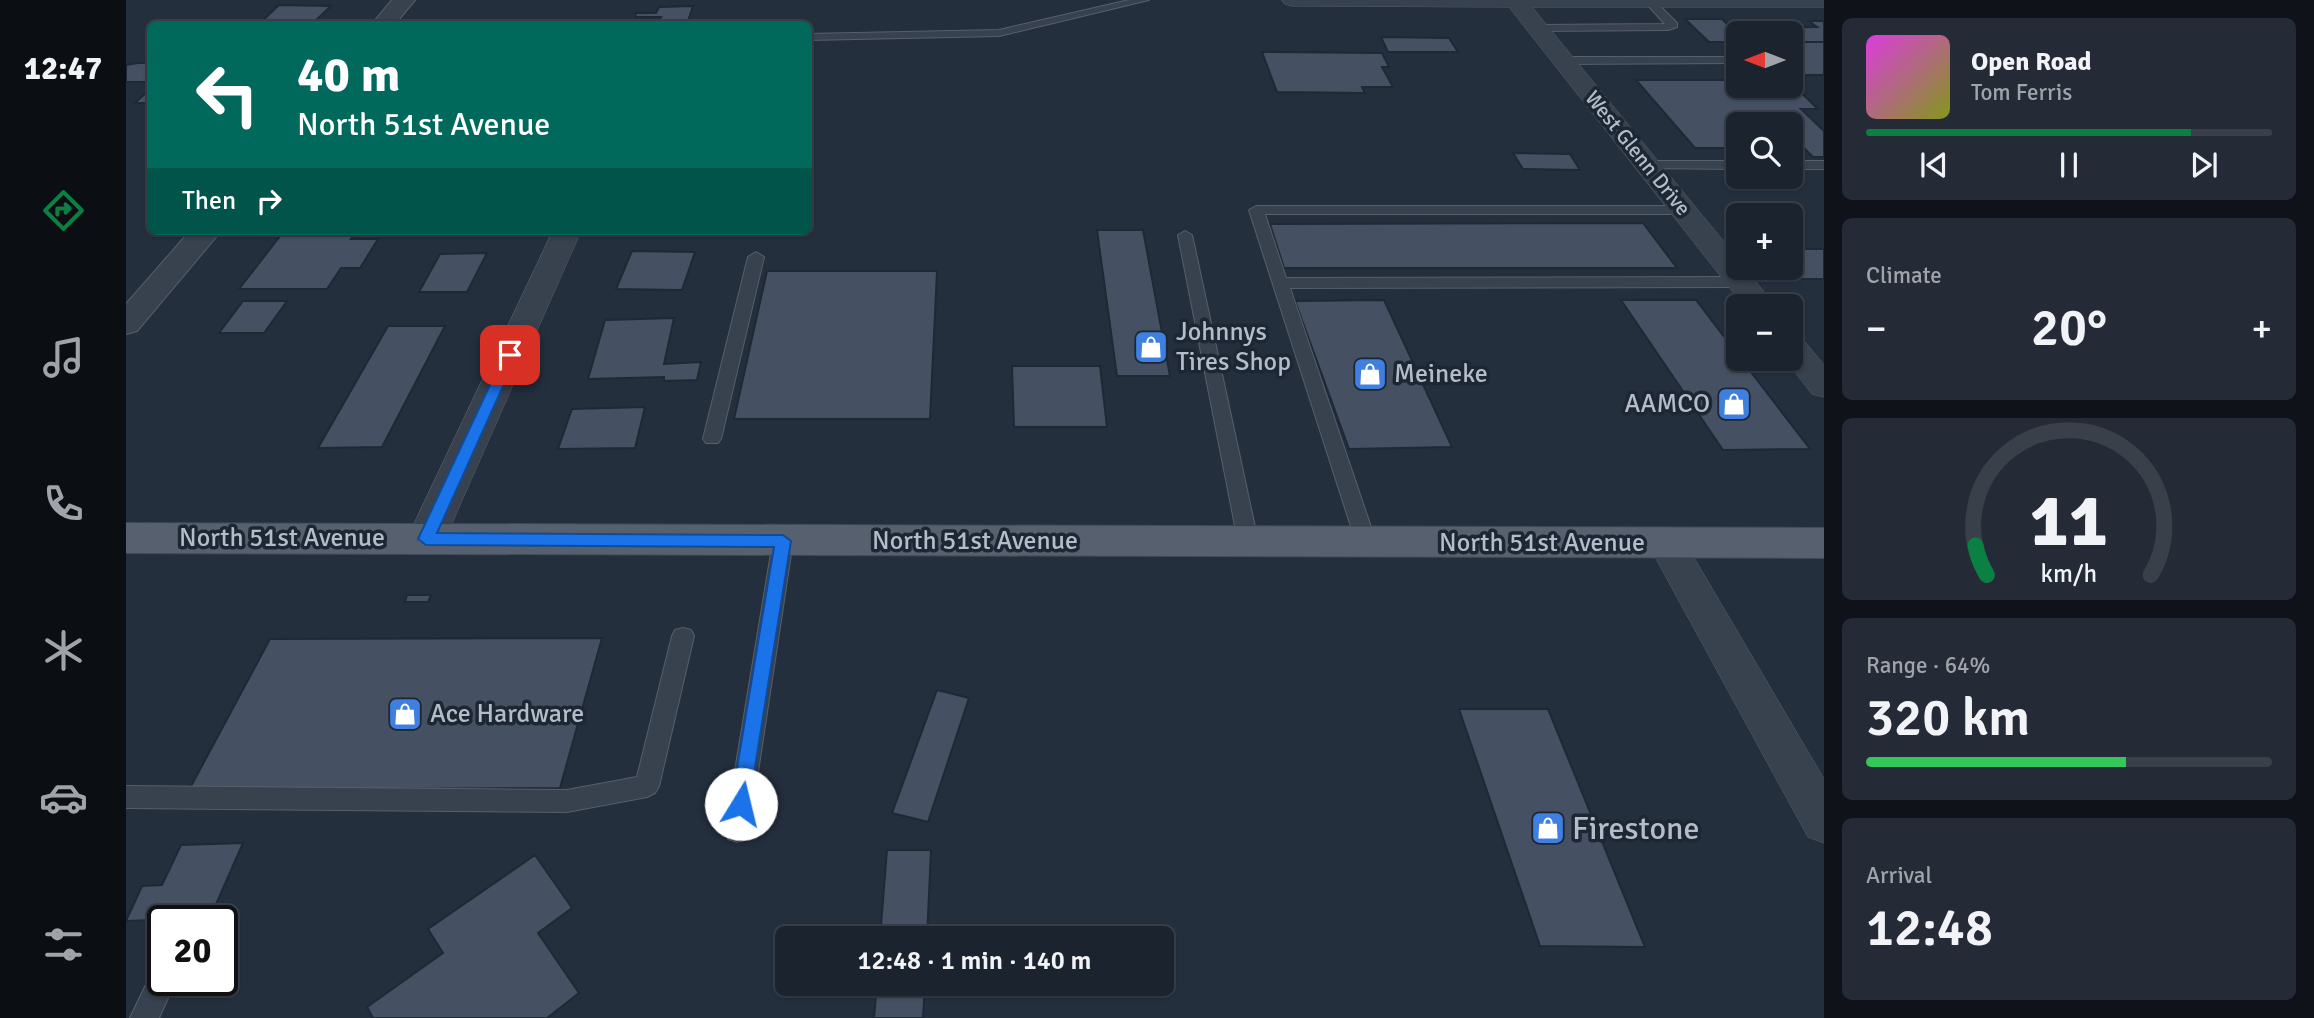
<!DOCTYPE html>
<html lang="en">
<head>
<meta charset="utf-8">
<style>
  body { margin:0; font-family:Signika,sans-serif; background:#242b36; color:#f1f3f6; height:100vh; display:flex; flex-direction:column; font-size:26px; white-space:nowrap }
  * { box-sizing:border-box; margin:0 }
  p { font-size:23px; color:#a0a4aa }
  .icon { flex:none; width:38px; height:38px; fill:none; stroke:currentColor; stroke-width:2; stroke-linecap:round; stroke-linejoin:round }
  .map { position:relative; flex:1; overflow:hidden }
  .drawer { display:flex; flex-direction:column; gap:18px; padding:18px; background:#0f1319; width:490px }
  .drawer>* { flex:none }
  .top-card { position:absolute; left:21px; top:21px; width:665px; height:214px; border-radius:10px; box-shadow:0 2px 5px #0004,0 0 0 2px #39404a; background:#00695c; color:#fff; overflow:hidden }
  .needle { width:46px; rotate:270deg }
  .buttons { position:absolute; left:1600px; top:21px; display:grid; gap:14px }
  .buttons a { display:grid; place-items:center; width:77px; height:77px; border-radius:10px; background:#1b232e; box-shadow:0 2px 5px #0004,0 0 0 2px #39404a; font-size:35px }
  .speed { position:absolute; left:21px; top:905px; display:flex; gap:14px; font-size:35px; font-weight:700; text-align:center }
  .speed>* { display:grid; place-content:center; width:91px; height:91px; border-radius:50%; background:#1b232e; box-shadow:0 2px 5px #0004,0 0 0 2px #39404a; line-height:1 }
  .speed .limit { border:4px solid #111; border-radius:10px; background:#fff; color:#111 }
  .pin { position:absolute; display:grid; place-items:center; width:60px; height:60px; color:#fff; margin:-30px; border-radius:14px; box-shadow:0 4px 10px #0006 }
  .me { position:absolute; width:77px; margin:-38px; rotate:9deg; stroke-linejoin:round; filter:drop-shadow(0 0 5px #0008) }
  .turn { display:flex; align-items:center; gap:24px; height:147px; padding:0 35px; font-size:32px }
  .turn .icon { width:91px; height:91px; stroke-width:2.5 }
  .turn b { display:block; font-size:49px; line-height:60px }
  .then { display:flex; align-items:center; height:66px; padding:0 35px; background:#0003; gap:14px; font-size:26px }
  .big { font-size:52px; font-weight:600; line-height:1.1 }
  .drawer .tile { flex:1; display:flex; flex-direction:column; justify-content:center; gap:10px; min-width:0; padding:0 24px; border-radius:10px; background:#242b36 }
  .drawer .dial { align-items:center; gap:0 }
  .dial svg { height:182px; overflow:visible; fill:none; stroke:#39404a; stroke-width:7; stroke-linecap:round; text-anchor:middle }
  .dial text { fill:#f1f3f6; stroke:none }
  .song { display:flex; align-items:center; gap:21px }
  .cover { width:84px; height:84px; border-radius:10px; background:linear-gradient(135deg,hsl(300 70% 55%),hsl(70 70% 35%)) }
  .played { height:7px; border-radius:4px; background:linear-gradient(90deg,#0b8043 80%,#39404a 80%) }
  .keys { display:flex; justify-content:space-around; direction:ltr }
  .heat { display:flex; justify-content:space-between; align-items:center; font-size:38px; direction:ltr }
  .charge { height:10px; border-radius:5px; background:linear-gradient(90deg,#34c759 64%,#39404a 0) }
  .trip { position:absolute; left:649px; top:926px; width:399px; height:70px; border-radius:10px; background:#1b232e; box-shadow:0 2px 5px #0004,0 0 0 2px #39404a; font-weight:600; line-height:70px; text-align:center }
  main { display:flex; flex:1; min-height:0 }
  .tabs { display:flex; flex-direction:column; width:126px; justify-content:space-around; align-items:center; background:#0b0e12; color:#a0a4aa }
  .tabs .icon { width:49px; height:49px }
  .tabs .selected { color:#0b8043 }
  .tabs b { font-size:32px; color:#f1f3f6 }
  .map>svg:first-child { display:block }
  .building { fill:#455162; stroke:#1f2835; stroke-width:2 }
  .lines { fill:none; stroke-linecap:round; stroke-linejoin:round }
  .service-casing { stroke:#565f6c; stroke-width:2 }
  .minor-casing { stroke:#565f6c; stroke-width:1 }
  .tertiary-casing { stroke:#565f6c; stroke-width:2 }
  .primary-casing { stroke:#414a57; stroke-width:2 }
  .service { fill:#38414e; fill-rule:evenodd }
  .minor { fill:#38414e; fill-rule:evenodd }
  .tertiary { fill:#38414e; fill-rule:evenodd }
  .primary { fill:#56606e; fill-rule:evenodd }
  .route { fill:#1a73e8; stroke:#114b97; stroke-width:2 }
  .labels { text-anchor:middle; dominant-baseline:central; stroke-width:7; stroke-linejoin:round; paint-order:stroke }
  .far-street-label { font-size:21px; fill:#b4bcc9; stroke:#1d2633 }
  .poi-label { font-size:26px; fill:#b4bcc9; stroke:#1d2633; text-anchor:start }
  .street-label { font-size:26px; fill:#b4bcc9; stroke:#1d2633 }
  .near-poi-label { font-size:32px; fill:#b4bcc9; stroke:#1d2633; text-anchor:start }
</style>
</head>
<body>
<main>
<nav class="tabs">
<b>12:47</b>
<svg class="icon selected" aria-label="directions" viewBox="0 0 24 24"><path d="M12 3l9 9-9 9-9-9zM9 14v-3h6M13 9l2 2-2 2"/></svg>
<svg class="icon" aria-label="music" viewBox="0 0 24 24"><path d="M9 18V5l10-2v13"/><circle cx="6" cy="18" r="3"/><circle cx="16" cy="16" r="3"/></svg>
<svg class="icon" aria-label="phone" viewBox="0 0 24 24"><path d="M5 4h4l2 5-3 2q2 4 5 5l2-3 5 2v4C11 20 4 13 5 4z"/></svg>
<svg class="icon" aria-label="climate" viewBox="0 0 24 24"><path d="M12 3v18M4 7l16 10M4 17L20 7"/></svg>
<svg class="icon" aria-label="car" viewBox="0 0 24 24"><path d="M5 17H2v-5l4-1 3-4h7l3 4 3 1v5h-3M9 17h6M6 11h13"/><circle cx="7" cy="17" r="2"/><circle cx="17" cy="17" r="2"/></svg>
<svg class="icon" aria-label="filters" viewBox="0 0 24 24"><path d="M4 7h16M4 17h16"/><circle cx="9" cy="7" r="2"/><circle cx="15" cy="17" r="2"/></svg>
</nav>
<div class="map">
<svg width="1698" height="1018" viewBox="0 0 1698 1018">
  <rect width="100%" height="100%" fill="#242f3e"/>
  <path class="building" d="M153 5 205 6 186 24H133Z
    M567 6 561 24H532L535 17H509L510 13H530L533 7Z
    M1559 19H1596L1605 28 1691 27 1683 21H1698V42H1664V33H1612V42H1583Z
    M1255 37 1323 38 1332 52H1262Z
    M1664 42H1698V75H1664Z
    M1136 52 1256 53 1263 67H1256L1267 87H1236L1239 93 1151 92Z
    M12 63H24V82H0V65Z
    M1510 80H1610L1612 86 1666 84 1692 109H1675L1698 131V157H1687L1678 148H1664V124H1612V148H1569Z
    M24 89V103H9Z
    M1387 153 1444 154 1454 170 1397 169Z
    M1517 223 1551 268H1158L1144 224Z
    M971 230H1017L1044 376H991Z
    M158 231H230L225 239H252L234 268H215L201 289H113Z
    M1664 249H1698V279H1676L1664 266Z
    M506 251 569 252 556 290 490 289Z
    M361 253 341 292H293L314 254Z
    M641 271H811L804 419H608Z
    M1258 300 1326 447 1223 449 1169 301Z
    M1495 300H1570L1612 355V359H1615L1684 449 1597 450Z
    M117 301H161L138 333H93Z
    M548 318 538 364 575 362 571 380 538 381V377L462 379 479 320Z
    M262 326H319L256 447 192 448Z
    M886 366H974L981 427H888Z
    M519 407 509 448 432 449 446 409Z
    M281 595H305L302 602H279Z
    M476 638 434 788 63 790 144 639Z
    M811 690 843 698 802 822 766 813Z
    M1333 709H1422L1519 947 1414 946Z
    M117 843 84 918 0 921 16 886 36 885 55 845Z
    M761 850H805L801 938H754Z
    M409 855 446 908 412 933 453 993 421 1018H247L241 1007 317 953 302 929Z
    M751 984H799L797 1018H748Z"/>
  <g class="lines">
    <g class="service-casing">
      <path id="service" d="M1003 0H1023L873 36 682 40V34L873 30Z
        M1528 0 1551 23V27L1542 30 1411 31 1405 28 1411 25 1539 24 1518 1Z
        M1438 57H1607L1611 58 1612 63 1434 64 1432 61Z
        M1521 161H1612V169L1516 168 1514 165Z
        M1664 161H1698V169H1664Z
        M1130 206H1557L1564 210 1557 214H1139L1160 278 1614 277 1622 282 1614 287 1164 288 1250 542 1247 547 1240 549 1233 547 1230 542 1123 210Z
        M1059 231 1066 235 1132 541 1129 546 1122 548 1115 546 1112 541 1052 235Z
        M630 252 638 257 595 439 592 443H580L577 439 622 257Z
        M657 534 664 536 667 541 623 831 620 839 611 842 602 839 599 831 647 541 650 536Z
        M557 628 565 630 568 636 533 786 529 793 521 797 441 812 0 808V786L441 790 511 777 546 636 549 630Z
        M37 967V980H50L33 1018H4L27 970Z"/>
    </g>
    <g class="minor-casing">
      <path id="minor" d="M1156 0H1698V7H1406L1612 259V268H1619L1649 306H1618L1383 7 1166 6 1159 4Z
        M427 231H455L319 539 313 549 300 553 287 549 281 539Z
        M1664 334 1675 337 1698 365V397L1686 394 1659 359H1664Z
        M1541 530 1554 534 1698 779V843L1682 837 1522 544 1528 534Z"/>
    </g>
    <g class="tertiary-casing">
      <path id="tertiary" d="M266 0H289L269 24H246Z
        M64 231H95L11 331 0 334V304Z"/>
    </g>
    <g class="primary-casing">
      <path id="primary" d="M0 523 1698 528V558L0 553Z"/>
    </g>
    <use href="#service" class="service"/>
    <use href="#minor" class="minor"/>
    <use href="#tertiary" class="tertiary"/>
    <use href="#primary" class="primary"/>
  </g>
  <path class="route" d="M384 351 391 355 311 533 657 535 665 541 622 811 615 813 608 811 605 804 648 547 300 545 292 539 378 355Z"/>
  <defs>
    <g id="shop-square" transform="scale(1.75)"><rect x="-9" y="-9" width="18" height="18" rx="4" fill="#3f7fe0" stroke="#1d2633"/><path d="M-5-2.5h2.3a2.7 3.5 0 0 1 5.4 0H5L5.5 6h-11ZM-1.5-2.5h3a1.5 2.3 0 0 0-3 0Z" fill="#fff"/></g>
  </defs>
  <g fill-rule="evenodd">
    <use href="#shop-square" x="1025" y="347"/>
    <use href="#shop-square" x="1244" y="374"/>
    <use href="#shop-square" x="1608" y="404"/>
    <use href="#shop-square" x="279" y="714"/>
    <use href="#shop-square" x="1422" y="828"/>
  </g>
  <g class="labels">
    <g class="far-street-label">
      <text transform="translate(1512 153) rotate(51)">West Glenn Drive</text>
    </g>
    <g class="poi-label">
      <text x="1050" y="332">Johnnys<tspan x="1050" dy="30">Tires Shop</tspan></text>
      <text x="1268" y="374">Meineke</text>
      <text x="1584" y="404" text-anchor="end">AAMCO</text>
      <text x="304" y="714">Ace Hardware</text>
    </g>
    <g class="street-label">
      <text x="156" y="538">North 51st Avenue</text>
      <text x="849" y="541">North 51st Avenue</text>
      <text x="1416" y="543">North 51st Avenue</text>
    </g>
    <g class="near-poi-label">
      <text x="1446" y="828">Firestone</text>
    </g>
  </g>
</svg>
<div class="buttons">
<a><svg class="needle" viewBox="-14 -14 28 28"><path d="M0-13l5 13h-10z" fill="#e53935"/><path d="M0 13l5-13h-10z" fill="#a0a4aa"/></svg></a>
<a><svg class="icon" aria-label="search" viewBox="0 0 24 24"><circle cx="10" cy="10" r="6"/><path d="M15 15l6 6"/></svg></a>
<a>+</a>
<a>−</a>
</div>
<div class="speed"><div class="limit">20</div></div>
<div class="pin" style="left:384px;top:355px;background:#d93025"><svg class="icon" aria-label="arrive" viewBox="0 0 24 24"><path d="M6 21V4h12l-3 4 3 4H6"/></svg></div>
<svg class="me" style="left:615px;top:804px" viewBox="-20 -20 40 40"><circle r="19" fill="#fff"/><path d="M0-13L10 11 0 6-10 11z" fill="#1a73e8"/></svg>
<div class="trip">12:48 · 1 min · 140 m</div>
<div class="top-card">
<div class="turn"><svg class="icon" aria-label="left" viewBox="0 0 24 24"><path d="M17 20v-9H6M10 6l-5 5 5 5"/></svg><div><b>40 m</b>North 51st Avenue</div></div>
<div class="then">Then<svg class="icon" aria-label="right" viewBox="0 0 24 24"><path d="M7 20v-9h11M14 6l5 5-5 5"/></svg></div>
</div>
</div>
<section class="drawer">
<div class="tile">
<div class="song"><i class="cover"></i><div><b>Open Road</b><p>Tom Ferris</p></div></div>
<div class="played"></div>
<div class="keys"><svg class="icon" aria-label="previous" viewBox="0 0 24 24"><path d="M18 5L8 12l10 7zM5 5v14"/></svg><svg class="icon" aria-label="pause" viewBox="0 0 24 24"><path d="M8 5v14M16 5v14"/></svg><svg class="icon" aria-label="next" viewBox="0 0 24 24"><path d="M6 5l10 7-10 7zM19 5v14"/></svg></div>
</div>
<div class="tile"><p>Climate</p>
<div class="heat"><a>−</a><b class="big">20°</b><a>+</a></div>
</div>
<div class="tile dial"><svg viewBox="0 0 100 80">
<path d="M14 69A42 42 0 1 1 86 69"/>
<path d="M14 69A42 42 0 0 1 9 56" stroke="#0b8043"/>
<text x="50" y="56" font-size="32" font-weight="700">11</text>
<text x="50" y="72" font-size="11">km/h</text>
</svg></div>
<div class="tile"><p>Range · 64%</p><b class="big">320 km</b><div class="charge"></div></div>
<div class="tile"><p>Arrival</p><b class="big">12:48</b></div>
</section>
</main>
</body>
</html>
